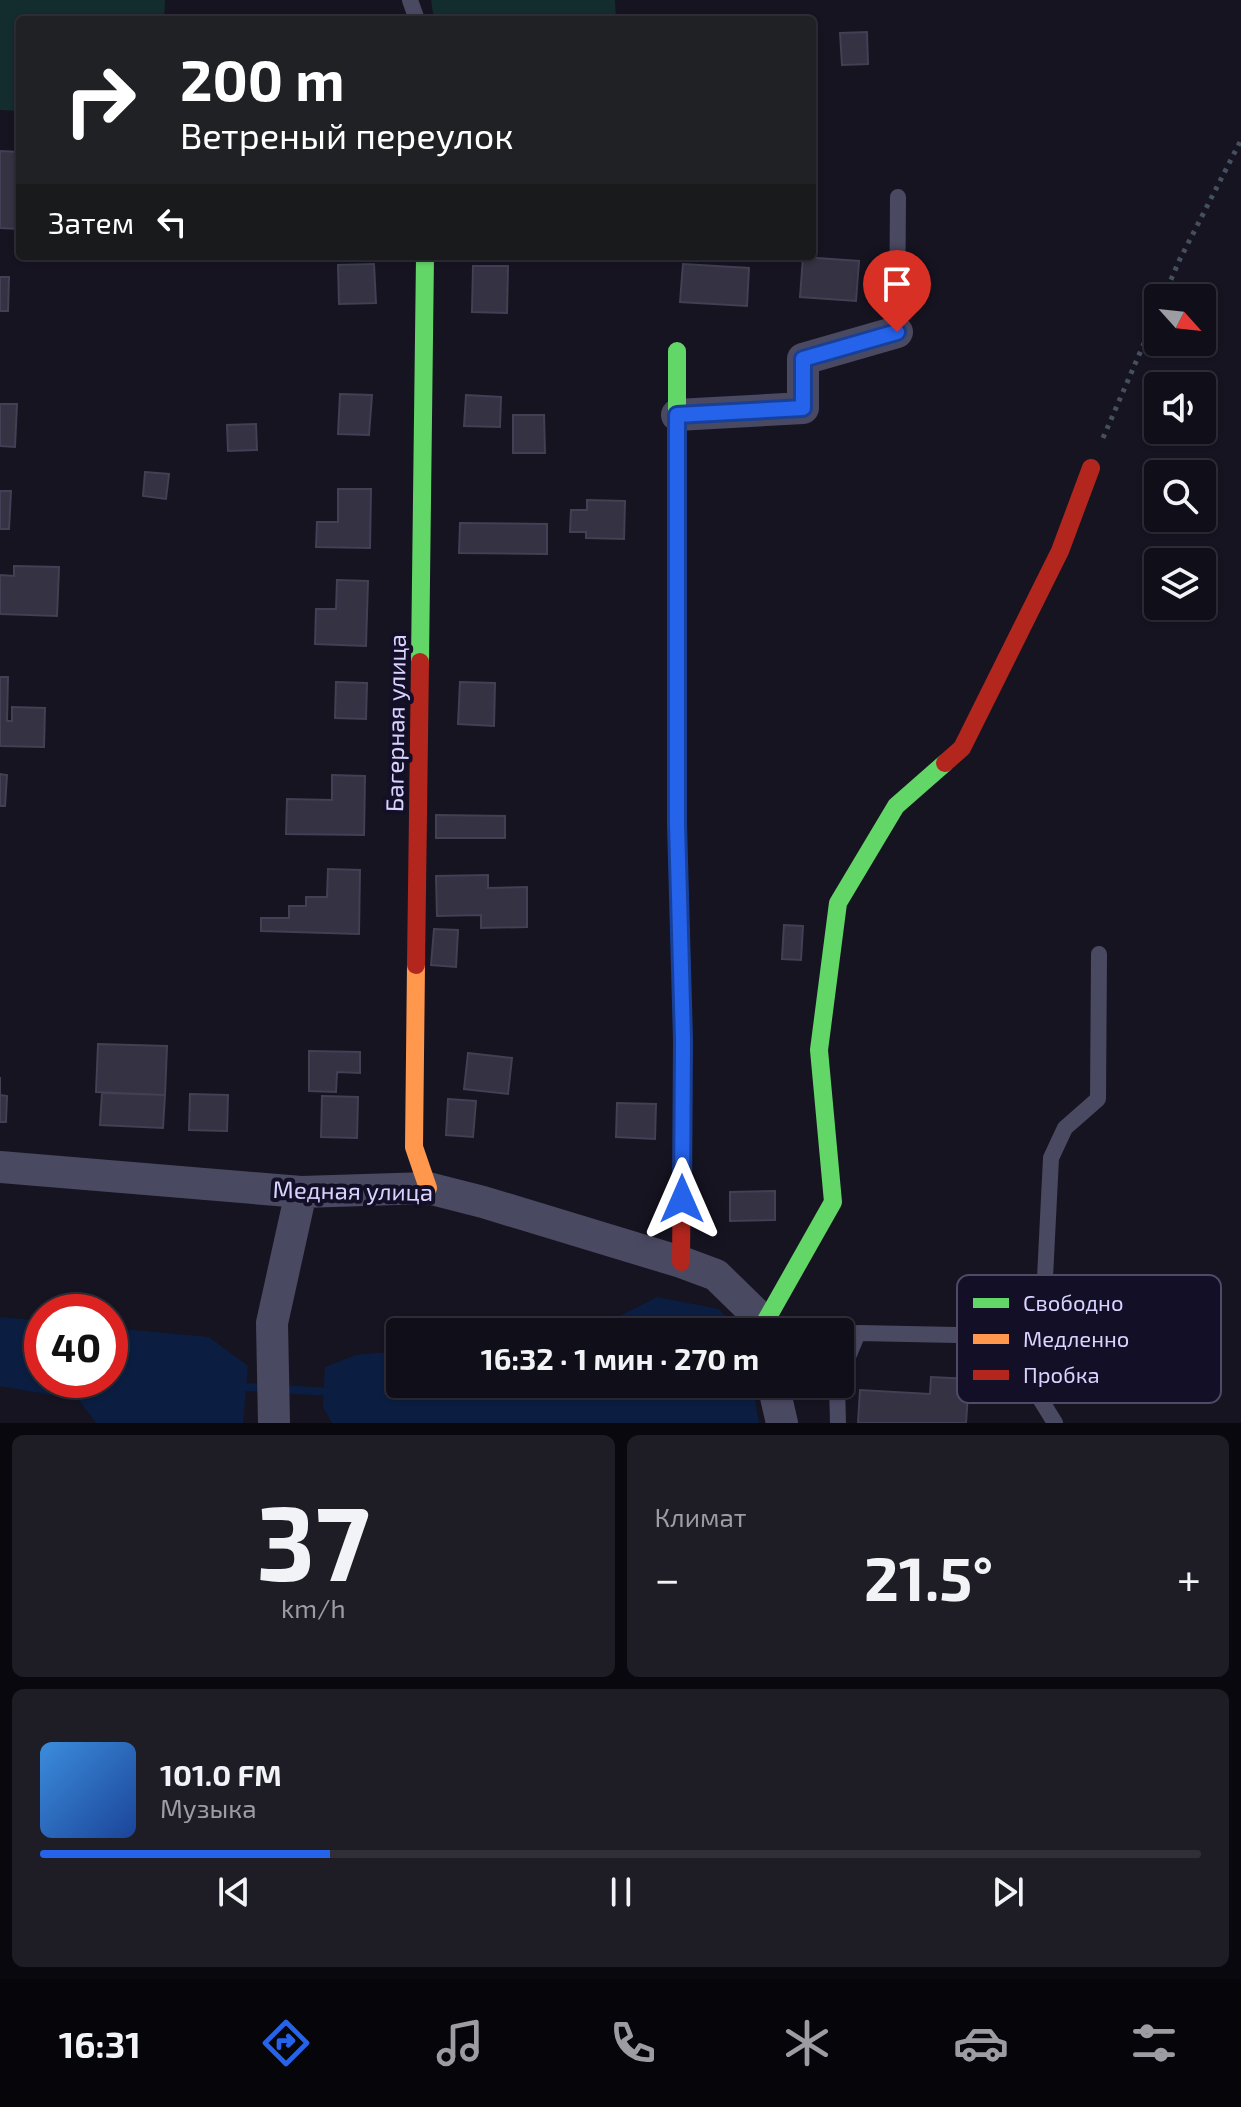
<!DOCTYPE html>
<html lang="ru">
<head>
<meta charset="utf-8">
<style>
  body { margin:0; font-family:"Exo 2",sans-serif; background:#1e1d26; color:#f1f3f6; height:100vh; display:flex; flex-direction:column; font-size:30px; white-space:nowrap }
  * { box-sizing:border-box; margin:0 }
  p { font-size:26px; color:#9c9ca2 }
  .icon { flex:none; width:44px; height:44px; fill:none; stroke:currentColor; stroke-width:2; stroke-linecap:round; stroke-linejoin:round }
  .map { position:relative; height:1423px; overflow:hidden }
  .details { display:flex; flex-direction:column; gap:12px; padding:12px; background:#09080e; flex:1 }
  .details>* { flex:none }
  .banner { position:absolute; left:16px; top:16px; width:800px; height:244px; border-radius:8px; box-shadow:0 2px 6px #0004,0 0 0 2px #302f38; background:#202124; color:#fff; overflow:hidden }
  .needle { width:52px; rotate:117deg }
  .fabs { position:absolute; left:1144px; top:284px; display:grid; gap:16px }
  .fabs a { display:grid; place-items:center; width:72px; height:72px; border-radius:8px; background:#100f19; box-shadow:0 2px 6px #0004,0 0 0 2px #302f38; font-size:40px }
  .speed { position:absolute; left:24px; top:1294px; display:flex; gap:16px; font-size:40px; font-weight:700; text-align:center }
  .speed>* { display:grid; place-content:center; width:104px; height:104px; border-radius:50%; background:#100f19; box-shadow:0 2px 6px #0004,0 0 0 2px #302f38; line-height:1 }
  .speed .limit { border:12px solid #d22; background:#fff; color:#111 }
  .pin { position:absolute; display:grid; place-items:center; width:68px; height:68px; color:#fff; margin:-82px -34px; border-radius:50% 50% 50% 0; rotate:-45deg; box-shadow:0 0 8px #0007 }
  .pin .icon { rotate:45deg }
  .me { position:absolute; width:88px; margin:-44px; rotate:0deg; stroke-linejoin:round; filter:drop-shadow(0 0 6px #0008) }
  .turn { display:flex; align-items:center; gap:28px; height:168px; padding:0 32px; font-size:36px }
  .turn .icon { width:104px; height:104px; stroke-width:2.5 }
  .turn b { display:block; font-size:56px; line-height:68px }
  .then { display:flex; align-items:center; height:76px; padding:0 32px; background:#0003; gap:16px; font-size:30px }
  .big { font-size:60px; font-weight:700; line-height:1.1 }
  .details .card { flex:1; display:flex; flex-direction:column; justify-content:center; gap:12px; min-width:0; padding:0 28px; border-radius:12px; background:#1e1d26 }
  .details .dial { align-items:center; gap:0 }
  .dial b { font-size:104px; line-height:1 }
  .song { display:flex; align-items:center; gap:24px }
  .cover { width:96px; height:96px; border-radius:12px; background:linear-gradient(135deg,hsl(210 70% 55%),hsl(220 70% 35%)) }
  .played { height:8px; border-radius:4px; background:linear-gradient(90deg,#2563eb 25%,#302f38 25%) }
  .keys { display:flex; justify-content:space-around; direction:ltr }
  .heat { display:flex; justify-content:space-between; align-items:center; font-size:44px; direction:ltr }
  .details .tiles { flex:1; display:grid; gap:12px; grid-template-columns:1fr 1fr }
  .card:last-child { grid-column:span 2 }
  .trip { position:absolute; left:386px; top:1318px; width:468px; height:80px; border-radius:8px; background:#100f19; box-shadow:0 2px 6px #0004,0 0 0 2px #302f38; font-weight:700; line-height:80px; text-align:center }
  .menu { display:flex; height:128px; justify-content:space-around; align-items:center; background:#06060a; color:#9c9ca2 }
  .menu .icon { width:56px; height:56px }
  .menu .active { color:#2563eb }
  .menu b { font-size:36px; color:#f1f3f6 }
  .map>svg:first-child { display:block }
  .green { fill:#132c2d }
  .water { fill:#0b1e41 }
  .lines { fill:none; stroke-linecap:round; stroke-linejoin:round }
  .stream { stroke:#0b1e41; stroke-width:8 }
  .building { fill:#343243; stroke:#433f54; stroke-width:2 }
  .path { stroke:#44505f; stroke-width:5; stroke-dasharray:4 6; stroke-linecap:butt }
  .lane { stroke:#4a4962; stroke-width:16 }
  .street { stroke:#4a4962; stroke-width:32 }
  .fast { stroke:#63d668; stroke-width:18 }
  .slow { stroke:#ff974d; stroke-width:18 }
  .jam { stroke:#b3261e; stroke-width:18 }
  .route-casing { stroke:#184099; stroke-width:20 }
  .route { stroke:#2563eb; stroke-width:14 }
  .labels { text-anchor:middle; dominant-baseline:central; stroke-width:8; stroke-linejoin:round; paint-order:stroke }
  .street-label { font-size:24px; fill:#d9d4ff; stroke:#130f26 }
  .key { fill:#130f26; stroke:#4e4a67; stroke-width:2 }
  .key-label { font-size:22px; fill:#d9d4ff }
</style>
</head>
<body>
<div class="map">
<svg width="1241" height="1423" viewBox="0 0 1241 1423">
  <rect width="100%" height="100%" fill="#161421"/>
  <path class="green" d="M0 0H165L164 20H20V111L0 110Z
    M431 0H615L616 20H434Z"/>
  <path class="water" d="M657 1297 719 1309 740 1332H584L590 1331Z
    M0 1317 42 1321V1380H110V1328L209 1337 248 1366 243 1423H96L79 1400 0 1386Z
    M400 1351V1384H752L759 1423H332L323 1407 325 1367 356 1355Z"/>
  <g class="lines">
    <path class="stream" d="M237 1387 268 1388
      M281 1389 332 1392"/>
  </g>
  <path class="building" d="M867 32 868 64 842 65 840 33Z
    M0 151 20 152V229L0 228Z
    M803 257 859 261 856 301 800 297Z
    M374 264 376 303 339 304 338 265Z
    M683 264 749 268 747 306 680 302Z
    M473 266H508L507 313 472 312Z
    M0 277H9L8 311H0Z
    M340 394 372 395 369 435 338 434Z
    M466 395 501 397 500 427 464 426Z
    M0 404H17L15 447 0 446Z
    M513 415H544L545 453H513Z
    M256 424 257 450 228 451 227 425Z
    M145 472 169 474 166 499 143 496Z
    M338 489H371L370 548 316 547 317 522H338Z
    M0 491H11L9 529H0Z
    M587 500 625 501 624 539 586 538V532H570L571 510H587Z
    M460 523 547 524V554L459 553Z
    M14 566 59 567 57 616 0 614V575L14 576Z
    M337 580 368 581 366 646 315 644 316 609H336Z
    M0 677H8L7 721H12V707L45 708 44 747 0 746Z
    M336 682 367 683 366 719 335 718Z
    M460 682 495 683 494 726 458 724Z
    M0 774 7 775 5 806H0Z
    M332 775 365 776 364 835 286 834 287 799 332 800Z
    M436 815 505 816V838H436Z
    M328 869 360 870 359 934 261 931V918H289V906H306V897H327Z
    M488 875V888L527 887V927L481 928V915L437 916 436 876Z
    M784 925 803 926 801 960 782 959Z
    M434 929 458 930 456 967 431 965Z
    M98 1044 167 1046 165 1095 96 1092Z
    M309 1051 360 1052V1073L337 1072 336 1092 309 1091Z
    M468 1053 512 1058 508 1094 464 1089Z
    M0 1077V1095L7 1096 6 1122H0Z
    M102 1093 165 1095 163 1128 100 1125Z
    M190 1094 228 1095 227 1131 189 1130Z
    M322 1096 358 1097 357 1138 321 1137Z
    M448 1099 476 1101 473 1137 446 1135Z
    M617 1103 656 1104 655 1139 616 1137Z
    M775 1191V1220L730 1221V1192Z
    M931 1377 969 1379 966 1423H858L860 1390 930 1394Z"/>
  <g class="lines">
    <path class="path" d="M1163 298 1179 261 1241 140
      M1103 438 1158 311"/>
    <path class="lane" d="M410 0 417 20
      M897 332 898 197
      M840 1376 858 1333 1006 1336
      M837 1384 838 1423
      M1055 1423 1039 1397 1051 1158 1065 1128 1098 1099 1099 954"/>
    <path class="street" d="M677 415 803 408V359L897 332
      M0 1167 301 1192 428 1188 483 1202 681 1262 716 1275 755 1313 760 1332
      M773 1384 782 1423
      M274 1423 272 1323 301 1192"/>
    <path class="fast" d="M677 351V824L681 953
      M420 662 425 256
      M760 1331 833 1202 819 1050 838 903 896 806 945 763"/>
    <path class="slow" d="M416 965 414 1147 428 1188"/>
    <path class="jam" d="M945 763 962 748 1060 551 1091 468
      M681 953 683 1040 681 1262
      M416 965 420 662"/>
  </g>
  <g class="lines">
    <g class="route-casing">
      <path id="route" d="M682 1199 683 1040 677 824V415L803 408V359L897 332"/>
    </g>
    <use href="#route" class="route"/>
  </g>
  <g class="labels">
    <g class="street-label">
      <text transform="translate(395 723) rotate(-89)">Багерная улица</text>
      <text transform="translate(353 1190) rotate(1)">Медная улица</text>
    </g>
  </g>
  <rect x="957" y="1275" width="264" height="128" rx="12" class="key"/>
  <rect x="973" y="1298" width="36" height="10" fill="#63d668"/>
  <rect x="973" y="1334" width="36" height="10" fill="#ff974d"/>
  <rect x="973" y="1370" width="36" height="10" fill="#b3261e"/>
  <g class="key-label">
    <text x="1023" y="1311">Свободно</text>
    <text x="1023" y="1347">Медленно</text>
    <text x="1023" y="1383">Пробка</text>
  </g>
</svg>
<div class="fabs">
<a><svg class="needle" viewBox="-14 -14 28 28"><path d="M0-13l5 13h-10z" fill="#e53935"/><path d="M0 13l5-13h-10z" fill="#9c9ca2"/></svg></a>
<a><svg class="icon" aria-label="sound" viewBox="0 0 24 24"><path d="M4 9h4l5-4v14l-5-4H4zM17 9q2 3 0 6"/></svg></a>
<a><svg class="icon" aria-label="search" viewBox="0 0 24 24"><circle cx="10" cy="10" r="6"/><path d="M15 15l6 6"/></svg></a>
<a><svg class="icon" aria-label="layers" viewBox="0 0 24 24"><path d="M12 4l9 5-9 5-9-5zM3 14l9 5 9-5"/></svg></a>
</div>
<div class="speed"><div class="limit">40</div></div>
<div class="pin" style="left:897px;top:332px;background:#d93025"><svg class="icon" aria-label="arrive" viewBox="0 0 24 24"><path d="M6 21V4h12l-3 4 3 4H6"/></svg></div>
<svg class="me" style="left:682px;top:1199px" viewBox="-20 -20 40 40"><path d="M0-17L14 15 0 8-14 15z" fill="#2563eb" stroke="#fff" stroke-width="4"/></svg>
<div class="trip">16:32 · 1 мин · 270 m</div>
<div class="banner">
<div class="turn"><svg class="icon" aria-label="right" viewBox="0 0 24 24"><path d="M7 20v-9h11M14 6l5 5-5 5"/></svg><div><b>200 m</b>Ветреный переулок</div></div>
<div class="then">Затем<svg class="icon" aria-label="left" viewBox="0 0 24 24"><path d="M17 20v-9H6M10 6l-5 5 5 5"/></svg></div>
</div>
</div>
<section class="details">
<div class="tiles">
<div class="card dial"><b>37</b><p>km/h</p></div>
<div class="card"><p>Климат</p>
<div class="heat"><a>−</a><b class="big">21.5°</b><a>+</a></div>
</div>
<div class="card">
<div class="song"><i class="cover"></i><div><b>101.0 FM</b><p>Музыка</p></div></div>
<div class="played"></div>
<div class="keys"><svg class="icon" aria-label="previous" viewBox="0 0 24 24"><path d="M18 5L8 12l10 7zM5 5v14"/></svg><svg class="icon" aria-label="pause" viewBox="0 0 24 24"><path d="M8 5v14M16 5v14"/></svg><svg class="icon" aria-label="next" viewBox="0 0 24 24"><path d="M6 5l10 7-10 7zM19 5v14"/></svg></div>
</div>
</div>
</section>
<nav class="menu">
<b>16:31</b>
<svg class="icon active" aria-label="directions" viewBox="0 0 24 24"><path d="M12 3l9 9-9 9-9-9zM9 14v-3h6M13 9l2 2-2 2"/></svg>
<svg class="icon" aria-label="music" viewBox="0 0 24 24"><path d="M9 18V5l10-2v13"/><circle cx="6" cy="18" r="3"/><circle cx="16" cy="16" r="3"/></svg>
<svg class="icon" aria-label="phone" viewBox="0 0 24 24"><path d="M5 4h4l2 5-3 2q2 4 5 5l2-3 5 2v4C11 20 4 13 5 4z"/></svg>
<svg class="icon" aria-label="climate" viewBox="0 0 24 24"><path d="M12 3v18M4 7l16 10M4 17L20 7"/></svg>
<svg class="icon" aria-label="car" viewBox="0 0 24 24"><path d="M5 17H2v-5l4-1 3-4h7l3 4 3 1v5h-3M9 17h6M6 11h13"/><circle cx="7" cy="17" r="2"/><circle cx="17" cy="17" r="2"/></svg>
<svg class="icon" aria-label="filters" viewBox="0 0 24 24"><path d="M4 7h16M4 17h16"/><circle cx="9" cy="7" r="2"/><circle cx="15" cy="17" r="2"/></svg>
</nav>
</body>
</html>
